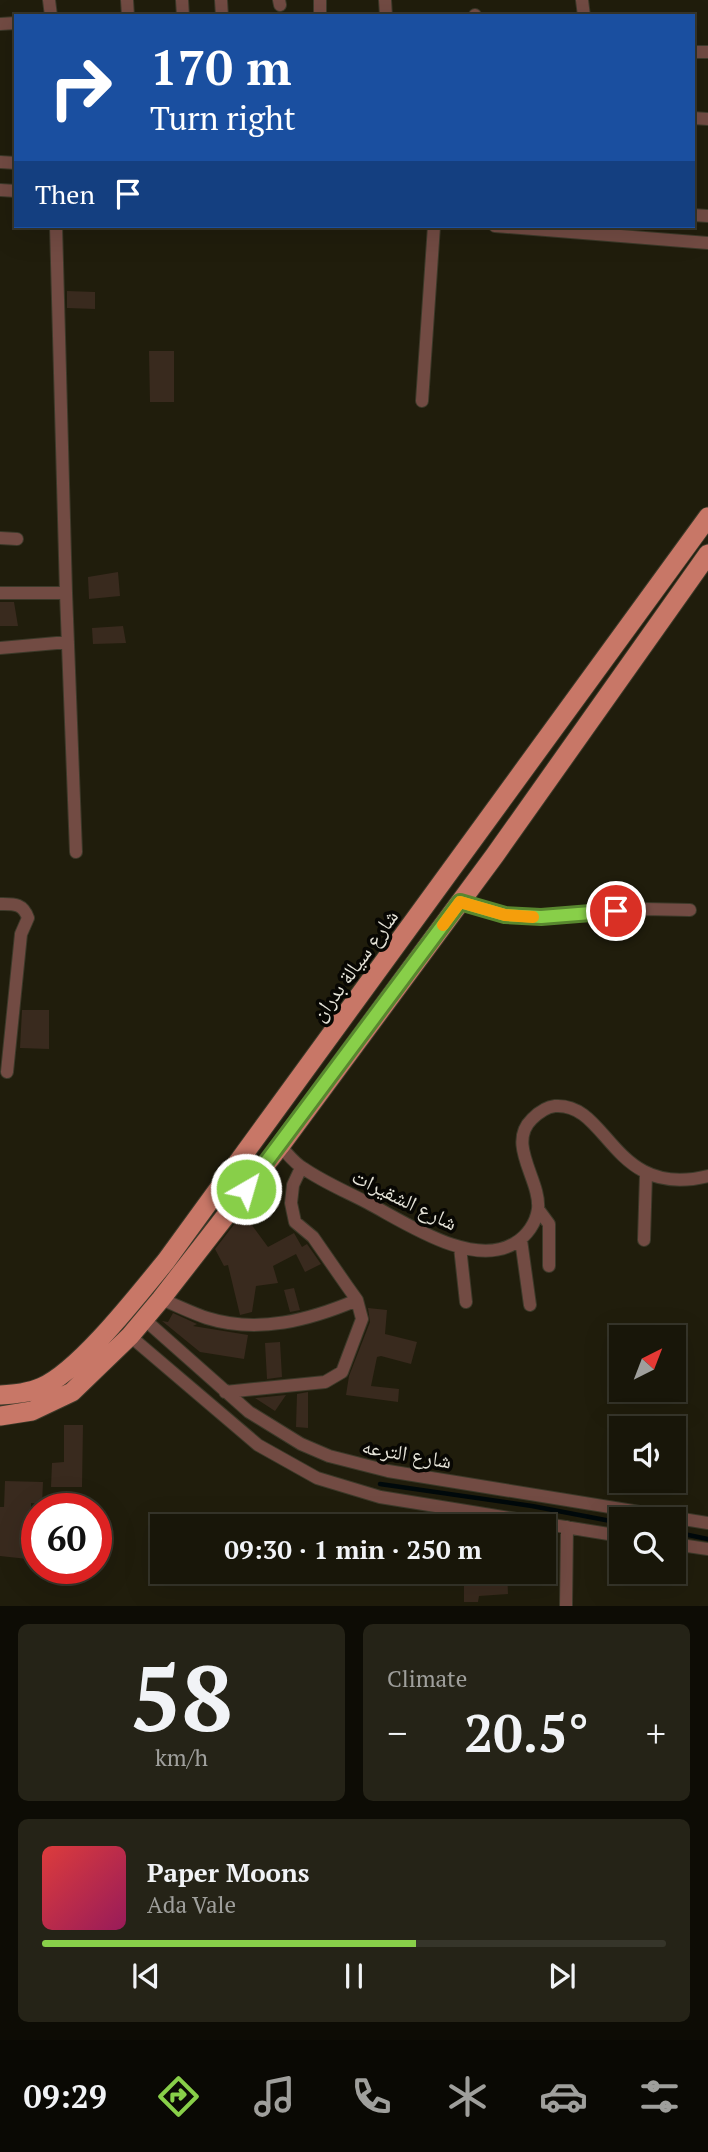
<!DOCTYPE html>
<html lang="en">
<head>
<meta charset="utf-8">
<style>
  body { margin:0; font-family:"PT Serif","Noto Naskh Arabic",serif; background:#252317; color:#f1f3f6; height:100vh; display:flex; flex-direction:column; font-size:26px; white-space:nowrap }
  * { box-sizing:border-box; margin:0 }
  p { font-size:23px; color:#9f9f9c }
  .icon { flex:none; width:38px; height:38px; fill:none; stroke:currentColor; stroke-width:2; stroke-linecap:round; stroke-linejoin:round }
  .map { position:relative; height:1606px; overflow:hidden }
  .panel { display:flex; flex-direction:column; gap:18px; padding:18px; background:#0d0c05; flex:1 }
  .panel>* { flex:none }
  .top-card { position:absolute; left:14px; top:14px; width:681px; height:214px; border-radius:0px; box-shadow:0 7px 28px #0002,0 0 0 2px #36352a; background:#1a4fa0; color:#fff; overflow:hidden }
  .needle { width:46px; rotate:42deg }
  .controls { position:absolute; left:609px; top:1325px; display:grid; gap:14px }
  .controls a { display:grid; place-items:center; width:77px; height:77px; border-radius:0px; background:#181609; box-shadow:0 7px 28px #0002,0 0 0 2px #36352a; font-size:35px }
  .speed { position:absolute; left:21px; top:1493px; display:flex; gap:14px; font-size:35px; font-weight:700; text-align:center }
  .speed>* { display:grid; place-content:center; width:91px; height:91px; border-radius:50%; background:#181609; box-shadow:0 7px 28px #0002,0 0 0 2px #36352a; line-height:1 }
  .speed .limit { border:10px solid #d22; background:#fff; color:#111 }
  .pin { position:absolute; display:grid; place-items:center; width:60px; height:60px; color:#fff; margin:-30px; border:4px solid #fff; border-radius:50%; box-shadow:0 2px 7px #0007 }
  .me { position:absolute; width:77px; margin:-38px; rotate:38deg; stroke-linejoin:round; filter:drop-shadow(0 0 5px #0008) }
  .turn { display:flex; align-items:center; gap:24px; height:147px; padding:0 21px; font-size:32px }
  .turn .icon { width:91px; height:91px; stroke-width:2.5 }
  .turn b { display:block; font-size:49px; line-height:60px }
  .then { display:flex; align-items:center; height:66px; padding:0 21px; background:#0003; gap:14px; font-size:26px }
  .big { font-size:52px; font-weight:600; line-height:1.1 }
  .panel .widget { flex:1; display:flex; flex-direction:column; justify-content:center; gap:10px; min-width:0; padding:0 24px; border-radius:10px; background:#252317 }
  .panel .dial { align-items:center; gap:0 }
  .dial b { font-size:91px; line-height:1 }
  .song { display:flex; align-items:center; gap:21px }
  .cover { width:84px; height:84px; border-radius:10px; background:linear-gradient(135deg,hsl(0 70% 55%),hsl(330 70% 35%)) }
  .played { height:7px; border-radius:4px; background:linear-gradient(90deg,#88cf49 60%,#36352a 60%) }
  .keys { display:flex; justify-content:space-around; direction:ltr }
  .heat { display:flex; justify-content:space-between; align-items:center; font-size:38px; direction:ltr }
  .panel .tiles { flex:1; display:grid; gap:18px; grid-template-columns:1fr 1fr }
  .widget:last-child { grid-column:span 2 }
  .trip { position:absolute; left:150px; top:1514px; width:406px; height:70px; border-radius:0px; background:#181609; box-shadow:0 7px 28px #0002,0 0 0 2px #36352a; font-weight:600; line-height:70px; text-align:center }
  .dock { display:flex; height:112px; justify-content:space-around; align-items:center; background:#0a0904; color:#9f9f9c }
  .dock .icon { width:49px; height:49px }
  .dock .current { color:#88cf49 }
  .dock b { font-size:32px; color:#f1f3f6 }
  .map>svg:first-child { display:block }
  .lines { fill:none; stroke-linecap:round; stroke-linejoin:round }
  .stream { stroke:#00090b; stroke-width:4.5 }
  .building { fill:#392a1e }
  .minor-casing { stroke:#3c3929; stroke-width:14 }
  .primary-casing { stroke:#3c3929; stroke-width:21 }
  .minor { stroke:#724b43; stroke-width:12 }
  .primary { stroke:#c87767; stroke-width:19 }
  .route-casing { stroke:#58872f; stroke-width:18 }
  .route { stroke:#88cf49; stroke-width:12 }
  .slow { stroke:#f59e0b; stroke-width:12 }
  .labels { text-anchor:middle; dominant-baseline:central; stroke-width:7; stroke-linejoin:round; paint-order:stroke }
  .street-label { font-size:21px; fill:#e5e3d8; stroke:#080703 }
</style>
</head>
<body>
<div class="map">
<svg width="708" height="1606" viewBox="0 0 708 1606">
  <rect width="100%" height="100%" fill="#201d0c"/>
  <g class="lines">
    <path class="stream" d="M380 1484 532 1506 621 1523
      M674 1532 708 1539"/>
  </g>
  <path class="building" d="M67 291 95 292V309L67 308Z
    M149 351H174V402H150Z
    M118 572 120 596 89 599 88 577Z
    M0 602H14L18 626H0Z
    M123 626 126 643 93 644 92 628Z
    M22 1010H49V1049L20 1048Z
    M243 1213 268 1247 294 1233 302 1247 307 1244 321 1264 305 1272 296 1254 273 1266 278 1283 256 1286 252 1312 240 1315 228 1265 224 1266 215 1249Z
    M294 1288 300 1310 290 1312 284 1290Z
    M368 1308 387 1310 385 1334 417 1342 411 1364 381 1356 377 1357 371 1386 399 1389 398 1402 346 1395 349 1376 370 1322Z
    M173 1313 197 1324 193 1326 248 1335 244 1359 200 1352 162 1321 168 1322Z
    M280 1342 282 1377 267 1379 265 1343Z
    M308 1392V1428L296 1427 297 1394Z
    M286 1395 275 1411 255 1398H256Z
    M64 1425H83L82 1487H51L52 1463 64 1462Z
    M5 1481 43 1482 42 1504 31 1503V1537L37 1538V1560L0 1556V1507H4Z
    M464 1572H507L508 1594 479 1596 478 1602H464Z"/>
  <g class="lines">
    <g class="minor-casing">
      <path id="minor" d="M49 0 51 16
        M127 0 128 16
        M182 0 183 16
        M221 0 222 16
        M279 0 280 5
        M320 0V16
        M385 0 386 16
        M582 0 584 16
        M475 15V16
        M0 24 16 23
        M693 52H708
        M693 118 708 119
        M0 162 16 163
        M0 190 16 191
        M693 215 708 216
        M56 226 66 593 76 852
        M495 226 708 243
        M422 401 434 226
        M0 538 17 539
        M0 593H66
        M0 648 68 642
        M460 902 505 915 541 917 644 909 690 910
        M0 904C14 904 23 903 28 918L21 934 7 1072
        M280 1146C287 1153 294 1163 303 1168 323 1182 347 1192 368 1203 406 1223 473 1269 515 1243 527 1236 536 1223 538 1209 541 1180 506 1144 532 1119 538 1113 546 1107 555 1106 609 1102 612 1200 708 1176
        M538 1209 549 1224V1266
        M521 1240 530 1305
        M644 1240 646 1174
        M460 1247 466 1302
        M161 1299C176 1305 192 1313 207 1318 258 1334 310 1320 357 1300
        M144 1319 249 1412 301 1444 329 1456 388 1471 708 1523
        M130 1336 258 1445 317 1478 380 1497 621 1536
        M225 1392 325 1382 342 1372 362 1319 357 1300 347 1286 313 1237 295 1222 291 1203 293 1185 301 1168
        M674 1544 708 1549
        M566 1606 567 1527"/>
    </g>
    <g class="primary-casing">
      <path id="primary" d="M0 1395C14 1394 29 1393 42 1387 80 1370 138 1295 166 1261L708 517
        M0 1416 32 1411 72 1392 130 1336 161 1299 280 1146 495 855 708 554"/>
    </g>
    <use href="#minor" class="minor"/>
    <use href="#primary" class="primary"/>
  </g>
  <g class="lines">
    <g class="route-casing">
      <path id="route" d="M246 1189 460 902 505 915 541 917 616 911"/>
    </g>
    <use href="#route" class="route"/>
    <path class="slow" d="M443 925 460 902 505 915 533 917"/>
  </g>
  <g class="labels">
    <g class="street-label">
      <text transform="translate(354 965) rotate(-54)">شارع سيالة بدران</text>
      <text transform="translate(405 1199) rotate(26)">شارع الشقيرات</text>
      <text transform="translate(407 1453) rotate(10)">شارع الترعه</text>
    </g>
  </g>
</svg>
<div class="controls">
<a><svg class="needle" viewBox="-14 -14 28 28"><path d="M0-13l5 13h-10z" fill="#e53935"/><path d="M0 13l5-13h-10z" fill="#9f9f9c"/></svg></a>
<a><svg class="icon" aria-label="sound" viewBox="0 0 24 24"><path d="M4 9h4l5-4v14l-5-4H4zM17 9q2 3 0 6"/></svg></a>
<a><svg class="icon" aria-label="search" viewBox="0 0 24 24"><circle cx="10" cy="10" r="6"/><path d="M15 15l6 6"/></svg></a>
</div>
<div class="speed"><div class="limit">60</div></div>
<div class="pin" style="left:616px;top:911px;background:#d93025"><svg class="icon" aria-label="arrive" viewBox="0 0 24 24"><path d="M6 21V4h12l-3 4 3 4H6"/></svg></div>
<svg class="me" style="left:246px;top:1189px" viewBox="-20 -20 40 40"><circle r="17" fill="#88cf49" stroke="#fff" stroke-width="3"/><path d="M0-11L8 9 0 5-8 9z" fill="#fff"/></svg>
<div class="trip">09:30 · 1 min · 250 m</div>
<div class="top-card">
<div class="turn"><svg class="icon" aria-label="right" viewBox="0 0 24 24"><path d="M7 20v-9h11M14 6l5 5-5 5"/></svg><div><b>170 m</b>Turn right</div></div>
<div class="then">Then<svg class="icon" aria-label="arrive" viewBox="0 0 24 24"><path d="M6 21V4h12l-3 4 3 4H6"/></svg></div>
</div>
</div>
<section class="panel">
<div class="tiles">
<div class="widget dial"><b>58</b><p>km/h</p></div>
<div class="widget"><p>Climate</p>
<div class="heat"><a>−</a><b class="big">20.5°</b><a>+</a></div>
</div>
<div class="widget">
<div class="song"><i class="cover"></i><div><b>Paper Moons</b><p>Ada Vale</p></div></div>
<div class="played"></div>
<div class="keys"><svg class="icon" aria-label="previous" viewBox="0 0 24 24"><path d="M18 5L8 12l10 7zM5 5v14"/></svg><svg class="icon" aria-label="pause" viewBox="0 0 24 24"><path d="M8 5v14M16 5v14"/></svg><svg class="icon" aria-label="next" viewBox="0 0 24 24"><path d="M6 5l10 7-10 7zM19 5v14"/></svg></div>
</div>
</div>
</section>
<nav class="dock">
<b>09:29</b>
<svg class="icon current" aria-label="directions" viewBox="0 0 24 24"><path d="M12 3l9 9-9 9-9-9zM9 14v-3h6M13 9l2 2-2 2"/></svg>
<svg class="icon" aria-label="music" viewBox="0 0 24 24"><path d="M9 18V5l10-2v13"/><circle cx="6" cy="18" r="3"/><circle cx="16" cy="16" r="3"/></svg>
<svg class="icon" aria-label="phone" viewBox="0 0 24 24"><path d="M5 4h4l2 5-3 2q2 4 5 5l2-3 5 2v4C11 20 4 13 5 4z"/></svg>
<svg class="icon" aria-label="climate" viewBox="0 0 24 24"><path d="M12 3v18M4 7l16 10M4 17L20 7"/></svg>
<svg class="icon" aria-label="car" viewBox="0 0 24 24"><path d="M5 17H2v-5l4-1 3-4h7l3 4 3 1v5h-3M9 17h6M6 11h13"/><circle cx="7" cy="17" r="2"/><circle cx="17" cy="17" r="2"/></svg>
<svg class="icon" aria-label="filters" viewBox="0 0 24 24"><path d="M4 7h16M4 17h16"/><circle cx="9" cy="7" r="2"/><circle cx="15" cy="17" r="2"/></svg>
</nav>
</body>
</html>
